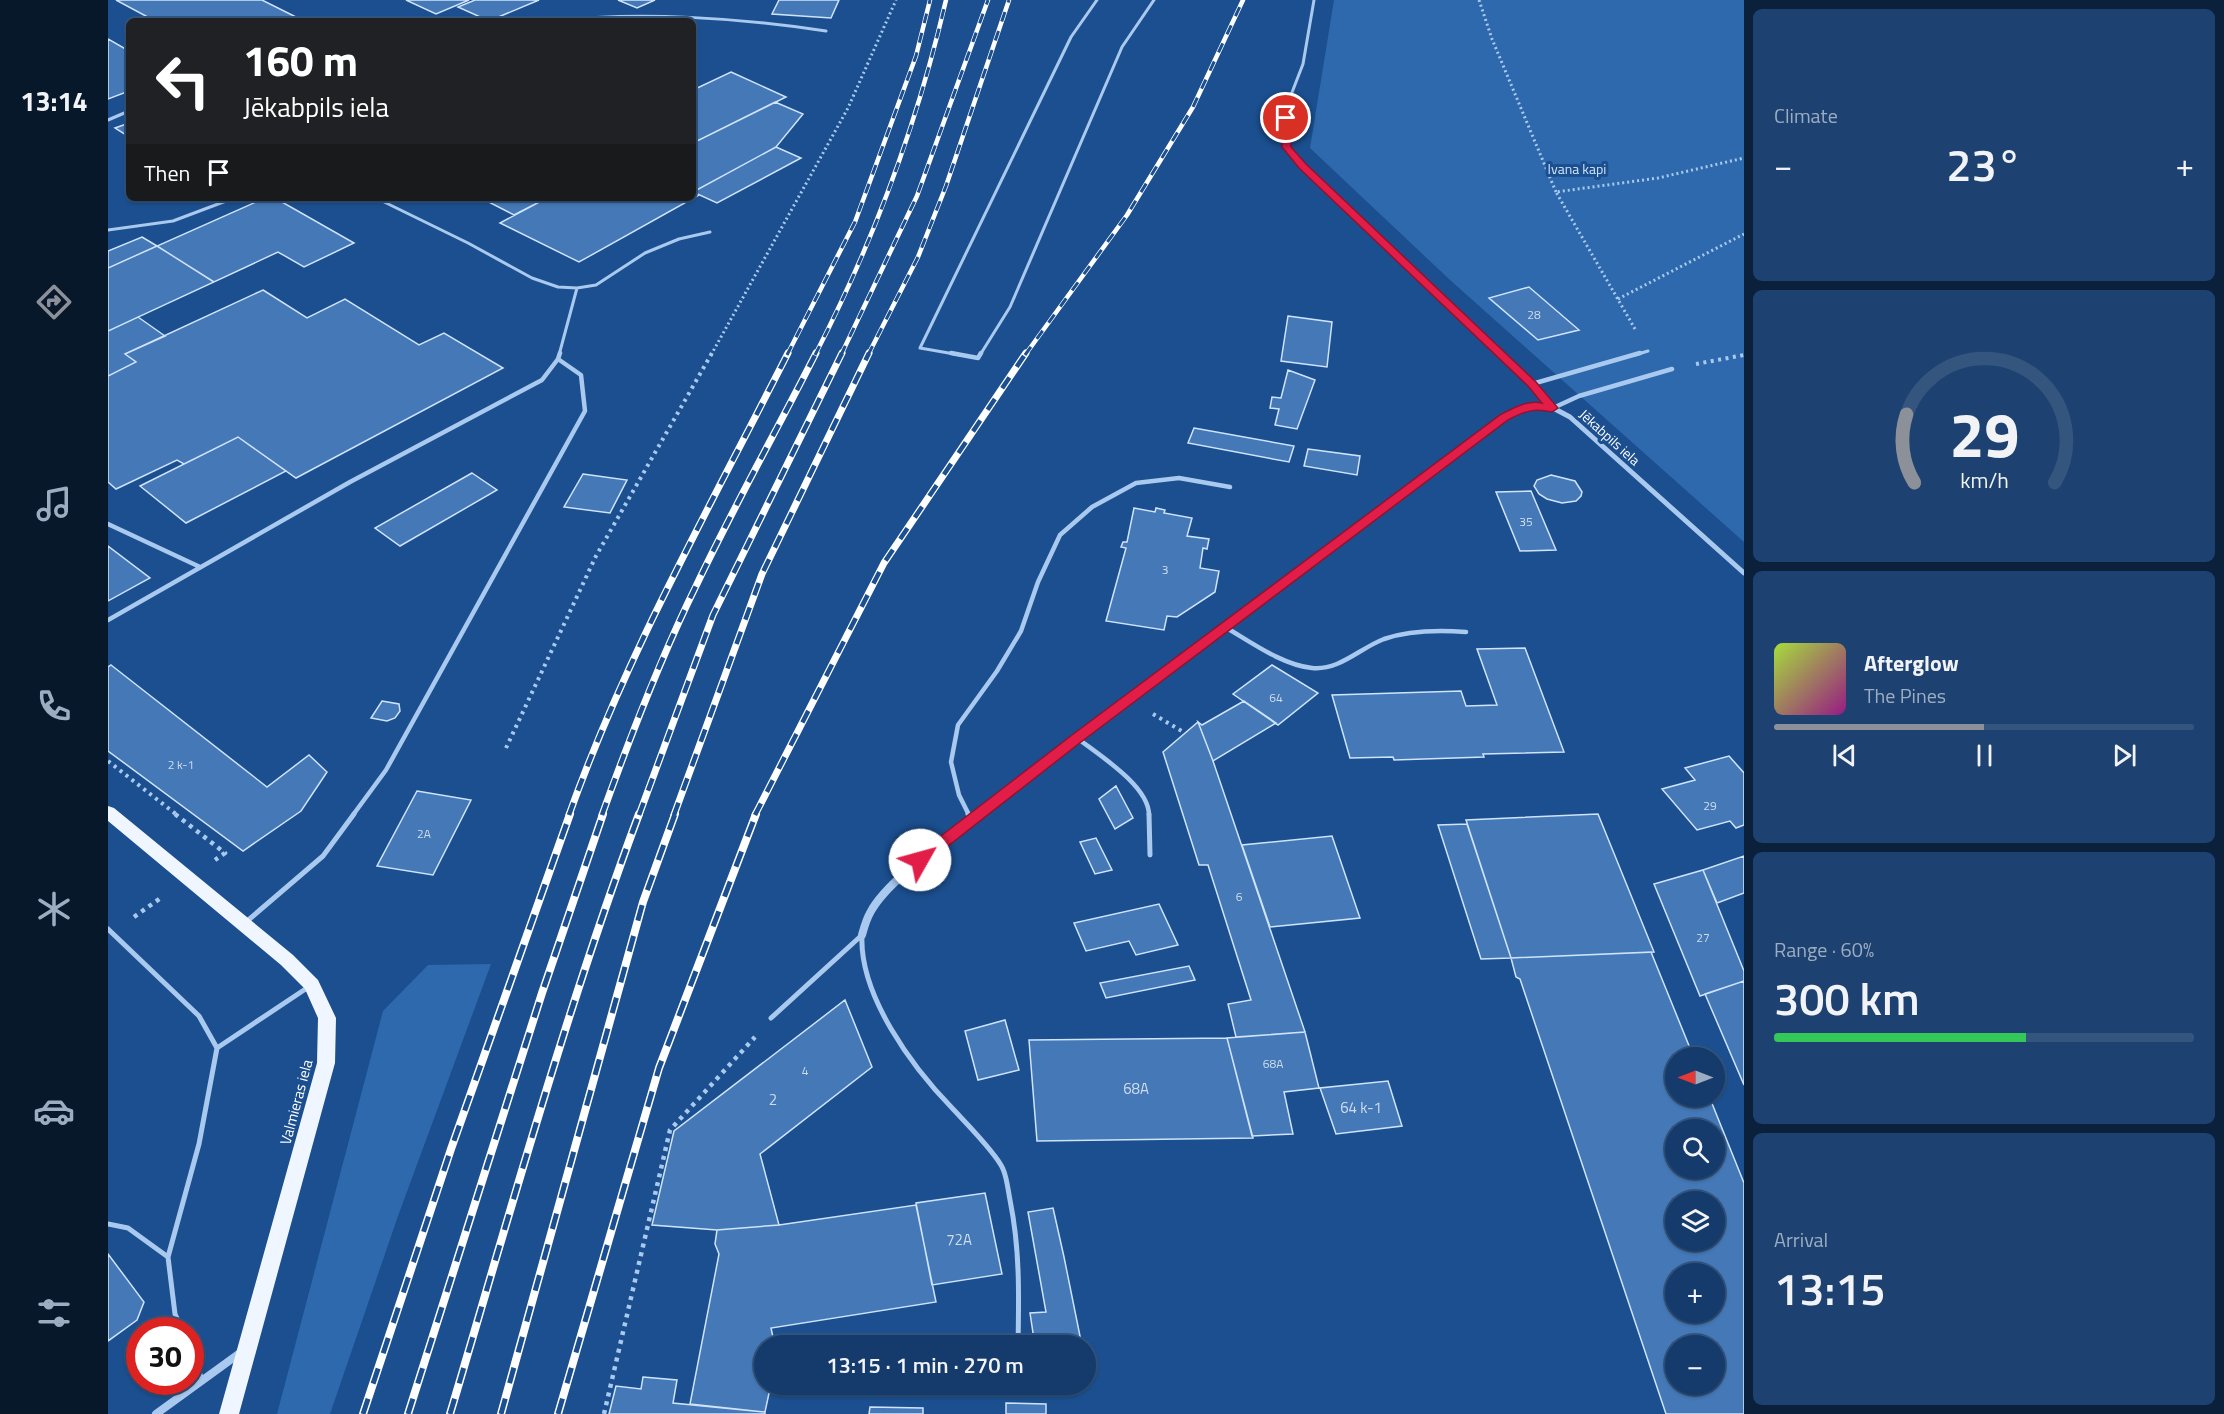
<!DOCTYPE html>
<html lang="en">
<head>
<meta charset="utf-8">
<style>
  body { margin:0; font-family:"Titillium Web",sans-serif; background:#1d4271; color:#f1f3f6; height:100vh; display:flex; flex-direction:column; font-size:22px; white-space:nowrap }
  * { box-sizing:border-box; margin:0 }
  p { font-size:20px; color:#9dadc1 }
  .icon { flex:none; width:33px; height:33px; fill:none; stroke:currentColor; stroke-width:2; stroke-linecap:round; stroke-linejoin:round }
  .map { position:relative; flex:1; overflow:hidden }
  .panel { display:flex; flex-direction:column; gap:9px; padding:9px; background:#0b203b; width:480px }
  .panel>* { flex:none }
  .banner { position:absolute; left:18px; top:18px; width:570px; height:183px; border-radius:9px; box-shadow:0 2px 4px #0004,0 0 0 2px #33557e; background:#202124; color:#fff; overflow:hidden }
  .needle { width:39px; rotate:270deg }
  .buttons { position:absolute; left:1557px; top:1047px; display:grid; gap:12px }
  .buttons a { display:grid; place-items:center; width:60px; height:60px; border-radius:50%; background:#143b6b; box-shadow:0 2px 4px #0004,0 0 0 2px #33557e; font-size:30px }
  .speed { position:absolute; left:18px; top:1317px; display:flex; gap:12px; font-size:30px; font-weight:700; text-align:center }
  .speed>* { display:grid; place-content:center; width:78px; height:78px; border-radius:50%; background:#143b6b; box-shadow:0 2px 4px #0004,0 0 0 2px #33557e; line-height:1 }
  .speed .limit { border:9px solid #d22; background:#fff; color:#111 }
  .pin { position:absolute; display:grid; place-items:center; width:51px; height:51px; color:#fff; margin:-26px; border:3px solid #fff; border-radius:50%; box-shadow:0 2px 6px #0007 }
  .me { position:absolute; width:66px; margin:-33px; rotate:52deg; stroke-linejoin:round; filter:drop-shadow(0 0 4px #0008) }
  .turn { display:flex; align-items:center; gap:21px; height:126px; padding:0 18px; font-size:27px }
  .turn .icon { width:78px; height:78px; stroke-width:2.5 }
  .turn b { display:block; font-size:42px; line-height:51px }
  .then { display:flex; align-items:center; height:57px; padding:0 18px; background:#0003; gap:12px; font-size:22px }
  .big { font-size:45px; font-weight:600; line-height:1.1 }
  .panel .widget { flex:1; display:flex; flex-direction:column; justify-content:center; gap:9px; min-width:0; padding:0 21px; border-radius:9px; background:#1d4271 }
  .panel .dial { align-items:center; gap:0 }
  .dial svg { height:156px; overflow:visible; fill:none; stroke:#33557e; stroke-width:7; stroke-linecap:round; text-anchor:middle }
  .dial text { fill:#f1f3f6; stroke:none }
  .song { display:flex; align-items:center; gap:18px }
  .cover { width:72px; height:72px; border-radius:9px; background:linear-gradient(135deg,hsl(80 70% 55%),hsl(310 70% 35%)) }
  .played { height:6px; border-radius:3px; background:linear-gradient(90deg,#8c9099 50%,#33557e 50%) }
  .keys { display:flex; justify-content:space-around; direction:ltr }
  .heat { display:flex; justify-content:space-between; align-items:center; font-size:33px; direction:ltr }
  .charge { height:9px; border-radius:4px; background:linear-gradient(90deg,#34c759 60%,#33557e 0) }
  .trip { position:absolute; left:646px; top:1335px; width:342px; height:60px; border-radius:30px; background:#143b6b; box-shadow:0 2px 4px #0004,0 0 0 2px #33557e; font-weight:600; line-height:60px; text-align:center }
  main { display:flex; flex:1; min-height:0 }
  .menu { display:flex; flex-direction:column; width:108px; justify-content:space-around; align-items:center; background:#08182b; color:#9dadc1 }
  .menu .icon { width:42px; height:42px }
  .menu .active { color:#8c9099 }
  .menu b { font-size:27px; color:#f1f3f6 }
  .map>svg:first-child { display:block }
  .green { fill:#2e69ad }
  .building { fill:#4478b7; stroke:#cfe3fa; stroke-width:1.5; fill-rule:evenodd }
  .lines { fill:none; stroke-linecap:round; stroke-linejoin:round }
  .path-far2 { stroke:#a9c9ee; stroke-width:3; stroke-dasharray:2 3; stroke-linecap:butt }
  .path-far1 { stroke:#a9c9ee; stroke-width:4; stroke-dasharray:3 4.5; stroke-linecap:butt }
  .path { stroke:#a9c9ee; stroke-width:4.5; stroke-dasharray:4 5; stroke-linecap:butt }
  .lane-far2 { stroke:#a9c9ee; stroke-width:3 }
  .lane-far1 { stroke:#a9c9ee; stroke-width:4.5 }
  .lane { stroke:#a9c9ee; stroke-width:5 }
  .street-far2 { stroke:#a9c9ee; stroke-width:4.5 }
  .street-far1 { stroke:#a9c9ee; stroke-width:5 }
  .street { stroke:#a9c9ee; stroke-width:8 }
  .primary { fill:#f0f6ff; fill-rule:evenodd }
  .rail-far2-casing { stroke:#fff; stroke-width:4.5 }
  .rail-far1-casing { stroke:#fff; stroke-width:7 }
  .rail-casing { stroke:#fff; stroke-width:8 }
  .rail-far2 { stroke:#1b4f8f; stroke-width:3; stroke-dasharray:10; stroke-linecap:butt }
  .rail-far1 { stroke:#1b4f8f; stroke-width:4.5; stroke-dasharray:13; stroke-linecap:butt }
  .rail { stroke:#1b4f8f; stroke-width:5; stroke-dasharray:16; stroke-linecap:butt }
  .route { fill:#e11d48; stroke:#92132f; stroke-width:1.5 }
  .labels { text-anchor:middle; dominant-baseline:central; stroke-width:6; stroke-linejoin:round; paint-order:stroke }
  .number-label { font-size:12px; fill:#d0dded }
  .far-park-label { font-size:14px; fill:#cfe3fa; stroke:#1b4f8f }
  .far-street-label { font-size:14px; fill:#fff; stroke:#1b4f8f }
  .near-number-label { font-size:15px; fill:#d0dded }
  .street-label { font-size:15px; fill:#fff; stroke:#1b4f8f }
</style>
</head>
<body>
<main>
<nav class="menu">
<b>13:14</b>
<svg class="icon active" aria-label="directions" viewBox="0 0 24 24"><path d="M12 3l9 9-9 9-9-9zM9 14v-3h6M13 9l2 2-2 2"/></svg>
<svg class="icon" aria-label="music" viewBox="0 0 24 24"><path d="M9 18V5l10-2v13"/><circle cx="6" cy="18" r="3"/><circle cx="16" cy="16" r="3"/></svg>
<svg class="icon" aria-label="phone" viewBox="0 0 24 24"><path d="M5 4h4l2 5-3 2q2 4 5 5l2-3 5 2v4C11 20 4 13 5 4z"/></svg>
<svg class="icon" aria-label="climate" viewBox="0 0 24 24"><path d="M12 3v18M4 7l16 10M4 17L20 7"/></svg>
<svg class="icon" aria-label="car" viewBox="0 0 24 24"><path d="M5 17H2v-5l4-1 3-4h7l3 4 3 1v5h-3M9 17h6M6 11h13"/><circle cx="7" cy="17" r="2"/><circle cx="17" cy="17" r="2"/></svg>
<svg class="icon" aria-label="filters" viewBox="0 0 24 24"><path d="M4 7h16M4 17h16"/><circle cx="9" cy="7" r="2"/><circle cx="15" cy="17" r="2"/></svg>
</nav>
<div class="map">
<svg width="1636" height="1414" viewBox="0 0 1636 1414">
  <rect width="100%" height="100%" fill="#1b4f8f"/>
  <path class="green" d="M1226 0H1636V542L1342 280 1202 148Z
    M383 964 290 1216 222 1414H169L275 1011 320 965Z"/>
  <path class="building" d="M8 0H154L188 17 179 21H47Z
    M298 0H361L328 14Z
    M367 0H431L381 21 350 7Z
    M510 0H547L529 8Z
    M671 0H731L723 18 664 14Z
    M0 39 21 51V91L0 99Z
    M623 72 678 97 585 143V90Z
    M667 102 695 114 668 147 585 192 591 195 471 262 392 223 439 198H585V143Z
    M21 123V137L7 128Z
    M668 147 693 158 609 203 585 192Z
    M157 198H167L246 243 196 267 170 252 106 282 49 246Z
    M373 198H439L406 215Z
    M34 237 49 246 0 268V251Z
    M49 246 106 282 0 331V268Z
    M1421 287 1471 330 1430 340 1381 298Z
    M155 290 199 318 237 299 311 345 336 333 395 368 188 478 130 437 76 464 69 460 8 489 0 482V376L28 362 17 354Z
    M1180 316 1224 322 1219 367 1173 361Z
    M30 317 57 336 17 354 28 362 0 376V331Z
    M1180 370 1207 380 1189 429 1167 425 1171 409 1162 408 1164 397 1173 398Z
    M1086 428 1186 446 1181 462 1080 443Z
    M130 437 178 471 78 523 32 486Z
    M1200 449 1252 456 1249 475 1196 466Z
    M364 473 389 490 292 546 267 528Z
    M475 474 519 480 502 513 456 507Z
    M1443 475 1467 481 1474 492 1473 496 1468 501 1454 503 1439 499 1431 494 1426 486 1429 480Z
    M1423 491 1448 550 1412 551 1388 492Z
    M1026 508 1047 512 1048 508 1057 510 1056 513 1084 518 1079 536 1101 539 1099 549 1095 548 1092 568 1111 571 1107 592 1069 617 1059 616 1056 630 998 621 1018 548 1013 547 1015 542H1019Z
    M0 546 42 578 0 601Z
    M1417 648 1456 752 1375 754 1376 757 1286 760 1285 757 1242 758 1224 695 1353 691 1358 706 1389 705 1369 649Z
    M3 665 159 787 201 755 219 772 193 811 135 851 0 751V667Z
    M1164 665 1210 693 1170 725 1125 694Z
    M274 701 291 704 292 711 287 718 279 721 263 718Z
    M1136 701 1168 723 1105 761 1090 722 1094 725Z
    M1090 722 1105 761 1197 1032 1128 1037 1120 1004 1143 1000 1100 865H1091L1055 752Z
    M1621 756 1636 773V825L1628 828 1622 821 1589 830 1554 789 1587 780 1577 768Z
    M1008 786 1025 818 1007 829 991 799Z
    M309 791 363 800 325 875 269 866Z
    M1490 814 1546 952 1403 958 1358 820Z
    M1359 824 1403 958 1373 959 1330 825Z
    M1224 836 1252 918 1162 927 1134 845Z
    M988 838 1004 870 987 874 972 842Z
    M1636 856V893L1609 903 1595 870Z
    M1595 870 1636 971V981L1592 996 1546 884Z
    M1051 904 1070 945 1028 955 1021 941 978 951 966 923Z
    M1543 952 1586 1058H1568V1096H1601L1636 1183V1414H1558L1412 979 1408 977 1403 958ZM1568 1130H1606V1168H1568ZM1568 1202H1606V1240H1568ZM1568 1274H1606V1312H1568ZM1568 1346H1606V1384H1568Z
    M1081 966 1087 980 998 998 992 983Z
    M1636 981V1085L1597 994Z
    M737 1000 764 1067 652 1154 671 1225 609 1230 544 1225 566 1131Z
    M897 1020 911 1070 870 1080 857 1031Z
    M1197 1032 1211 1088 1176 1092 1185 1134 1144 1136 1119 1038Z
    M1119 1038 1145 1138 929 1141 921 1040Z
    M1280 1081 1294 1126 1228 1134 1212 1088Z
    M877 1193 894 1274 824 1285 808 1203Z
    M808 1205 828 1302 663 1328 667 1346H657V1384H663L657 1412 582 1404 611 1254 607 1244 609 1230 671 1225Z
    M945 1208 956 1257 974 1346H927L922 1313 938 1312 920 1212Z
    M0 1254 36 1302 29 1320 0 1341Z
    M535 1377 569 1380 565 1403 657 1412V1414H501L508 1386 533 1389Z
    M898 1403 938 1404V1414H898Z
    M762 1407 815 1408V1414H761Z"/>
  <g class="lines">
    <path class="path-far2" d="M1371 0 1384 39 1448 192
      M1510 299 1636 234
      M1527 329 1448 192 1550 178 1636 158
      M603 355 740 108 788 0"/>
    <path class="path-far1" d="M1588 364 1636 355
      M1045 714 1077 733
      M398 748 488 556 604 353
      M0 761 69 815"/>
    <path class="path" d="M67 814 117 853 107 860
      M26 917 54 897
      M496 1414 562 1130 647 1037"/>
    <path class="lane-far2" d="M446 21C531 11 633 18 718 31
      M0 120 21 111
      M1195 166 1178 147V118L1183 95 1195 64 1206 0
      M268 198 360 243 424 278 450 287 469 288 488 285 537 253 571 239 602 232
      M0 230 65 221 126 198
      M451 355 469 288
      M852 355 812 348 963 37 989 0
      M872 355 902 307 1014 47 1046 0
      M1527 355 1540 351"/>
    <path class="lane-far1" d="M843 353 870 358 873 353
      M1424 384 1532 353
      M1445 408 1471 396 1564 369
      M0 524 92 567
      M0 620 242 482 434 380 450 359 452 353
      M1117 627C1143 642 1174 665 1204 668 1231 671 1252 648 1276 639 1302 630 1331 630 1358 632
      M969 738C991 755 1041 786 1041 815
      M245 815 278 770 477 411 473 375 450 359
      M861 815 851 795 843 762 850 725 889 671 913 631 930 582 952 535 984 507 1028 483 1071 478 1122 487"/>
    <path class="lane" d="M860 814 863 820
      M1041 814 1042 855
      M138 922 215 856 246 814
      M0 929 91 1016 109 1048 91 1144 60 1257 67 1314 74 1330
      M754 935C751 995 804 1067 845 1109 857 1122 889 1154 895 1169 899 1178 900 1190 902 1200 912 1249 911 1296 910 1346
      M663 1018 754 935
      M109 1048 202 986
      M0 1224 20 1228 60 1257
      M82 1351 94 1379"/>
    <path class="street-far2" d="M1195 166 1393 355"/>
    <path class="street-far1" d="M1392 353 1429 389 1445 408 1462 417 1636 573
      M869 815 1396 418 1419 408H1445"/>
    <path class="street" d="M754 935C756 928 758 920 762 913 778 881 842 837 871 814
      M48 1414 132 1353"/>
    <path class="primary" d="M0 806 6 808 185 955 210 980 228 1018 227 1063 131 1414H111L209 1063 210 1018 197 989 173 965 0 821Z"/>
    <g class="rail-far2-casing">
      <path id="rail-far2" d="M679 355 747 222 808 56 822 0
        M707 355C766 241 809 125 838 0
        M733 355 809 196 880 0
        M760 355 810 257 838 186 901 0
        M917 355 1019 215 1085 107 1135 0"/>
    </g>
    <g class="rail-far1-casing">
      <path id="rail-far1" d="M461 815C518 655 603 505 680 353
        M494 815C522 737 552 659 589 584 626 506 669 430 708 353
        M531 815 605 615 734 353
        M566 815 654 574 761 353
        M647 815 776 563 918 353"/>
    </g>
    <g class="rail-casing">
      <path id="rail" d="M255 1414 343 1149 462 814
        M300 1414 434 993 495 814
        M342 1414C402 1213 458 1010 531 814
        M393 1414 535 902 567 814
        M450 1414 551 1068 648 814"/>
    </g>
    <use href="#rail-far2" class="rail-far2"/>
    <use href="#rail-far1" class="rail-far1"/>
    <use href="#rail" class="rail"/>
  </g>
  <path class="route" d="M1178 116 1182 118 1183 147 1198 164 1428 382 1450 408 1444 412C1426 408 1417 411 1400 420L973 742 817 864H807L805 860 807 856 964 735 1392 415C1405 408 1419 400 1434 403L1420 386 1191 168 1174 147 1173 118Z"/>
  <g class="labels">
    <g class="number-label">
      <text x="1426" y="314">28</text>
      <text x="1418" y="521">35</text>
      <text x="1057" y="569">3</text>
      <text x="1168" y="697">64</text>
      <text x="73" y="764">2 k-1</text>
      <text x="1602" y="805">29</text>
      <text x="316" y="833">2A</text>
      <text x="1131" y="896">6</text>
      <text x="1595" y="937">27</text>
      <text x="1165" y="1063">68A</text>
      <text x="697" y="1070">4</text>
    </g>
    <g class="far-park-label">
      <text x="1469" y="168">Ivana kapi</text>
    </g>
    <g class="far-street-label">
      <text transform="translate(1502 437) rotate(42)">Jēkabpils iela</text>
    </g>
    <g class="near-number-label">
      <text x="1028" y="1088">68A</text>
      <text x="665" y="1099">2</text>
      <text x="1253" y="1107">64 k-1</text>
      <text x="851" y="1239">72A</text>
    </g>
    <g class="street-label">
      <text transform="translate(188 1102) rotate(-75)">Valmieras iela</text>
    </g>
  </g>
</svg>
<div class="buttons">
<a><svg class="needle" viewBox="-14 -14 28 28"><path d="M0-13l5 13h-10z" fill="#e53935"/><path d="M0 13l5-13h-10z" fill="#9dadc1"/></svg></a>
<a><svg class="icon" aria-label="search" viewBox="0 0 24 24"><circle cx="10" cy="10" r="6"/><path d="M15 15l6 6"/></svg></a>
<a><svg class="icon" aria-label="layers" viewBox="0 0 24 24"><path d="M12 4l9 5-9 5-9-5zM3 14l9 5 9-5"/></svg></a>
<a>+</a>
<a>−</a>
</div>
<div class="speed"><div class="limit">30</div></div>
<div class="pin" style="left:1178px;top:118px;background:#d93025"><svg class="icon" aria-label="arrive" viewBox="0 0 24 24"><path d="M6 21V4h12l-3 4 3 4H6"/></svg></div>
<svg class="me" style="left:812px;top:860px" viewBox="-20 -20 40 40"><circle r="19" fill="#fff"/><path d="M0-13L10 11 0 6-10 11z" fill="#e11d48"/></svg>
<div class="trip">13:15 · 1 min · 270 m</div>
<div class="banner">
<div class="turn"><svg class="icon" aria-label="left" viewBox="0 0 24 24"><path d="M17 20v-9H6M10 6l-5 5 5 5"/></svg><div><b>160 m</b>Jēkabpils iela</div></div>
<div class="then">Then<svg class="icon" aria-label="arrive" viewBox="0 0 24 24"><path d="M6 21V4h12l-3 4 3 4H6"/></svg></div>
</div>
</div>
<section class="panel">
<div class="widget"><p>Climate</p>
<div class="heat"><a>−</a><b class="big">23°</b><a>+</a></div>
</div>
<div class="widget dial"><svg viewBox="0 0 100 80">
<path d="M14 69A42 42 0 1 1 86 69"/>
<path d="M14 69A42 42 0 0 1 10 34" stroke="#8c9099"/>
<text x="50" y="56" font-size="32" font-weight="700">29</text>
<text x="50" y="72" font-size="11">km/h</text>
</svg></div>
<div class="widget">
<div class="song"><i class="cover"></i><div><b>Afterglow</b><p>The Pines</p></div></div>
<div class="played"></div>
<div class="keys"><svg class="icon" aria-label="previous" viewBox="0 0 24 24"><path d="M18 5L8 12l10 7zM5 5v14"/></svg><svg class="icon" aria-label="pause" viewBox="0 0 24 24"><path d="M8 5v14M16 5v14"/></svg><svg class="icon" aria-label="next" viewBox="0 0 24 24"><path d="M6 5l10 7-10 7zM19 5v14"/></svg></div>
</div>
<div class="widget"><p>Range · 60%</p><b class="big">300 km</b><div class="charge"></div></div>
<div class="widget"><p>Arrival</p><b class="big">13:15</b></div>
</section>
</main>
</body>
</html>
